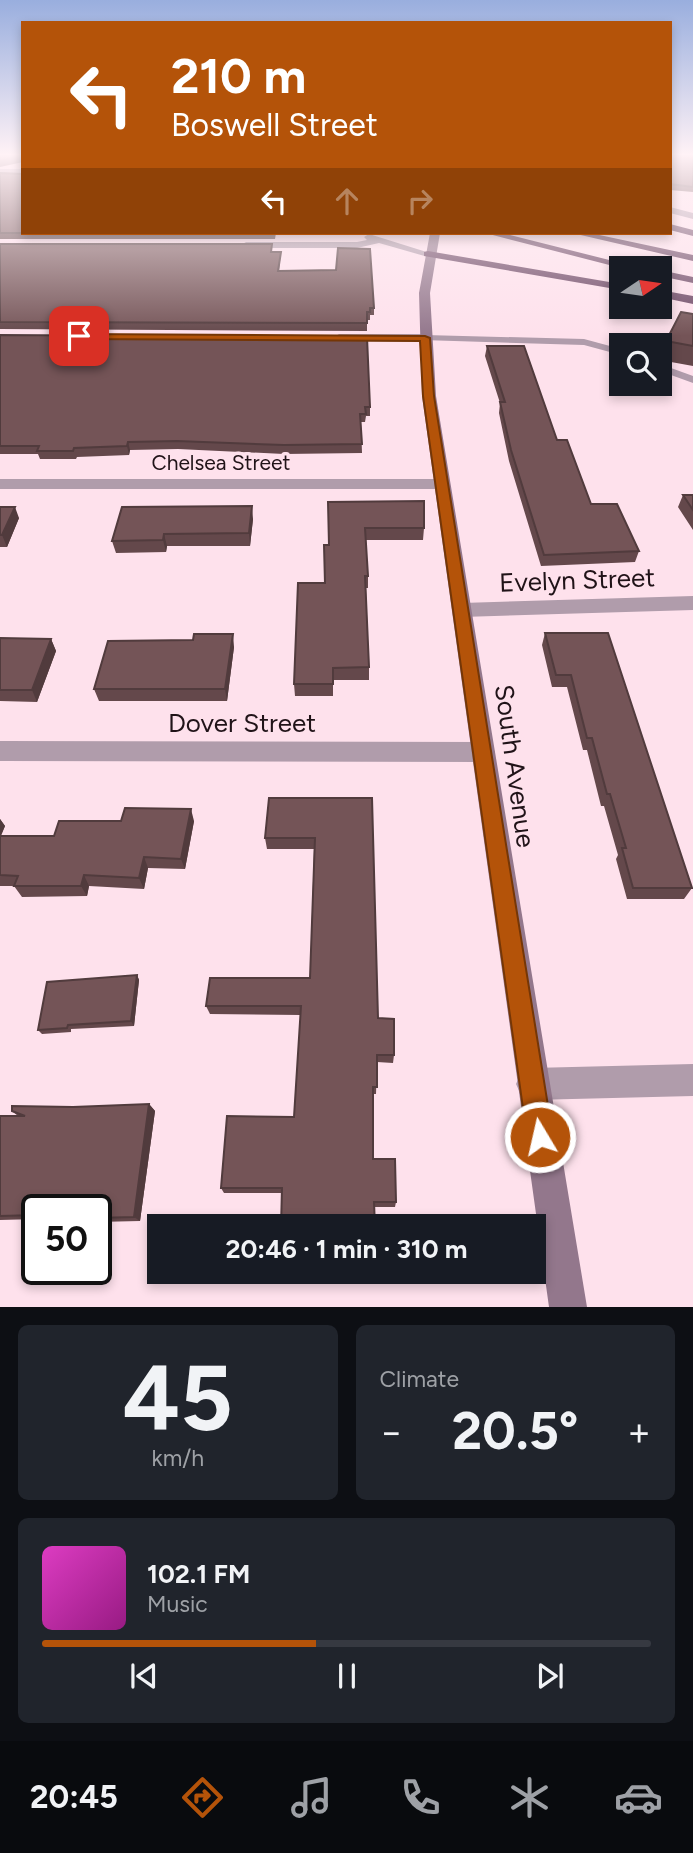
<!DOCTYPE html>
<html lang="en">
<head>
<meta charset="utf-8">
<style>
  body { margin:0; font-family:Figtree,sans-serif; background:#20242c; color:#f1f3f6; height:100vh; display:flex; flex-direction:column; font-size:26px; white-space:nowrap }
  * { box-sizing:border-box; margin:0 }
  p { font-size:23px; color:#9ea1a6 }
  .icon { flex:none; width:38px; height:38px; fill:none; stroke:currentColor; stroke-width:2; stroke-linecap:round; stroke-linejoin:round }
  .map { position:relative; height:1307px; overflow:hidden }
  .sheet { display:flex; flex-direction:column; gap:18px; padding:18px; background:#0d0f14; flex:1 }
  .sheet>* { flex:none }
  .banner { position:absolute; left:21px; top:21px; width:651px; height:214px; border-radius:0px; box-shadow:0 4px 10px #0003; background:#b45309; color:#fff; overflow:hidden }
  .needle { width:46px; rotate:77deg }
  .tools { position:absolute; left:609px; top:256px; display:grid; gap:14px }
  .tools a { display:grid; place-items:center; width:63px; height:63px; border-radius:0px; background:#171b24; box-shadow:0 4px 10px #0003; font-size:35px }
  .speed { position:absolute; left:21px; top:1194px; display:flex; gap:14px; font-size:35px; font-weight:700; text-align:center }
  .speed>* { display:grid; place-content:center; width:91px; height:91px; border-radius:50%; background:#171b24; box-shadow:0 4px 10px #0003; line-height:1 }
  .speed .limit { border:4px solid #111; border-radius:10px; background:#fff; color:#111 }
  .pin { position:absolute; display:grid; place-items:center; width:60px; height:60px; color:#fff; margin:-30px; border-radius:14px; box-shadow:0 4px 10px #0006 }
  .me { position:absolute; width:77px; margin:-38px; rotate:351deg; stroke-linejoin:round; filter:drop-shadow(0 0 5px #0008) }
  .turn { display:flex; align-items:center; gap:24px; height:147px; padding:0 35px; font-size:32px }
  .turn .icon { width:91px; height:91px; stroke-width:2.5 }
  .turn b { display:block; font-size:49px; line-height:60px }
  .lanes { display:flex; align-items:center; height:66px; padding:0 35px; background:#0003; justify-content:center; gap:35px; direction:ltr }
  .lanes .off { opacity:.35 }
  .big { font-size:52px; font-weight:700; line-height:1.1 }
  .sheet .card { flex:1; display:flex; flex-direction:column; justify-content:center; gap:10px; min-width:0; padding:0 24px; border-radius:10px; background:#20242c }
  .sheet .dial { align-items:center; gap:0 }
  .dial b { font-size:91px; line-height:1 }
  .song { display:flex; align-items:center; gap:21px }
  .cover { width:84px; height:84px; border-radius:10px; background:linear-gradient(135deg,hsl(310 70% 55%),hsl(310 70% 35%)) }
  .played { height:7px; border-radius:4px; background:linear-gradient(90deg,#b45309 45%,#363941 45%) }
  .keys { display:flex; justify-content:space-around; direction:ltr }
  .heat { display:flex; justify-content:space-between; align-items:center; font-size:38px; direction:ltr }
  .sheet .tiles { flex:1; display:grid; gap:18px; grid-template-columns:1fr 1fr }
  .card:last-child { grid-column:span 2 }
  .trip { position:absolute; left:147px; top:1214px; width:399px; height:70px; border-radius:0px; background:#171b24; box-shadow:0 4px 10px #0003; font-weight:700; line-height:70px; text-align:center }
  .tabs { display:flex; height:112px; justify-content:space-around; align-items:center; background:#090b0e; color:#9ea1a6 }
  .tabs .icon { width:49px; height:49px }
  .tabs .active { color:#b45309 }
  .tabs b { font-size:32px; color:#f1f3f6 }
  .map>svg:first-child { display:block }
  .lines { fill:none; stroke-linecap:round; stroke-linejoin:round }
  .service { fill:#b09cab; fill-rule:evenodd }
  .minor { fill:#b09cab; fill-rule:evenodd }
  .secondary { fill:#93778c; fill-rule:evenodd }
  .motorway { fill:#6b4663; fill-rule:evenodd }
  .wall { fill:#64484b }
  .shaded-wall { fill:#513b3d }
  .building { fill:#745457; stroke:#513b3d; stroke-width:2 }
  .route { fill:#b45309; stroke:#753606; stroke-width:2 }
  .labels { text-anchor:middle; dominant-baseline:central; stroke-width:7; stroke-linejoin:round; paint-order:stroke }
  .far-street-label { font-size:21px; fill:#201318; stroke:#fee1ec }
  .street-label { font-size:26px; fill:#201318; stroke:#fee1ec }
</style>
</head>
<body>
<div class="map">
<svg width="693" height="1307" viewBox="0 0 693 1307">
  <rect width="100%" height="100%" fill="#fee1ec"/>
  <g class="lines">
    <path class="service" d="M425 335 584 339 621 349V355L584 345 422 340V336Z
      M660 364 693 376V383L660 371Z"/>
    <path class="minor" d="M0 169H23V175H0Z
      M670 207 693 213V219L670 213Z
      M369 234 433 254 428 257 379 243 357 248H246L241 245 246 242H357L367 240 364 237Z
      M339 334H425L431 338 425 342 334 341 333 338Z
      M0 479H442L450 484 442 489H0Z
      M693 596V610L462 617 455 615 452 610 455 605 462 603Z
      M0 741 483 742 491 745 495 752 491 759 483 762 0 761Z
      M693 1064V1096L532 1100 521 1095 516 1084 521 1073 532 1068Z"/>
    <path class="secondary" d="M430 233H440L430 293 436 396 587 1307H549L422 396 419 293Z"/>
    <path class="motorway" d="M670 224 693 230V236L670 230Z
      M485 233H502L641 268H621Z
      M572 233H590L693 255V261Z
      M428 251 621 284V290L424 256V252Z
      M660 270 693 277V283L660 276Z
      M660 290 693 296V304L660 297Z"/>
  </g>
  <path class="wall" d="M670 153H693V192L670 190Z
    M0 173 276 233 275 239H0Z
    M0 244 281 252 279 271 374 308V315H370V320H367V331L0 329Z
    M693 314V366L660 360 666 341Z
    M0 335 370 407V416H366L365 422H361L362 453 284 454 178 449 130 450 129 455 77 457 76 459H40L38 454H0Z
    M487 346 557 440 591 504 639 551 635 562 541 566 509 461 499 413 500 403 485 356Z
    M683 495H693V530L678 507Z
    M328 502 424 528 423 540H366L368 576V588H366L369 667V680H333V696H295L294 684 325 583 329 545Z
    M0 507 19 518 7 547H0Z
    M253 519 250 546H167L166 552 116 553 112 541Z
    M545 633H608L692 888 684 899H627L616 859 618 855 604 806H601L587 750H583L567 687H552L542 645Z
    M0 638 51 639 56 651 37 702 0 701Z
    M234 647 227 701H99L94 689Z
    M372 798 378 1018 394 1055 393 1063 377 1062 376 1094H373V1159L396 1202 395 1207H374L282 1193H224L221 1188 294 1117 301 1015 210 1014 206 1006 310 978 314 849H267L265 838Z
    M0 819 5 826 1 836H54L194 821 185 869 148 868 144 889 89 886 87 896 22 897 14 886H0Z
    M137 975 139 980 134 1026 71 1029V1032L42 1034 38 1030Z
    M149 1104 155 1111 140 1221 96 1222V1209H37V1219L0 1220V1116H18L12 1111Z"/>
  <path class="shaded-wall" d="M23 155V162L0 167V161Z
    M128 442 130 450 129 455 127 446Z
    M252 506 253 519 250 546 249 533Z
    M15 507 19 518 7 547 2 535Z
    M164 534 167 546 166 552 163 540Z
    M233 634 234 647 227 701 225 689Z
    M51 639 56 651 37 702 32 690Z
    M191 809 194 821 185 869 181 859Z
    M0 819 5 826 0 837Z
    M144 857 148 868 144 889 139 878Z
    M84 875 89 886 87 896 81 886Z
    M137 975 139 980 134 1026 131 1021Z
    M149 1104 155 1111 140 1221 134 1217Z"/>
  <path class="building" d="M0 153H23V155L0 161Z
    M670 153H693V187L670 184Z
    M0 173 23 174V233H0Z
    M0 244H272L271 252H281L278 271 336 270 338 248 370 249 374 308H370V312H367V323L0 322Z
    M681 312 693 314V346L666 341Z
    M0 335 367 337 370 407H365L366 414H360L362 444 284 445 177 441 128 442 127 446 74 448 73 451H37L39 446H0Z
    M487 346H524L557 440H567L591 504H617L639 551 544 555 511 450 500 402H505Z
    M683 495H693V510Z
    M424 501V528H365L368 576H365L369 667 333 668V684H294L298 583H325L324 545H329L328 502Z
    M252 506 249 533 164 534 163 540 112 541 122 507Z
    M0 507H15L2 535H0Z
    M545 633H608L692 888H633L622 848H626L610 794H607L592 738H587L571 675H556Z
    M194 634H233L225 689H94L108 641 193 640Z
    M0 638 51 639 32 690H0Z
    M269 798H372L378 1018 394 1019V1055H377V1087H373V1159H395L396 1202H374L375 1227H281L282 1188H221L227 1116 294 1117 301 1006H206L210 978H310L315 838H265Z
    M125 808 191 809 181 859 144 857 139 878 84 875 81 886H14L18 876 0 875V836H54L59 821H121Z
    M137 975 131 1021 68 1025 67 1028 38 1030 47 982Z
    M149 1104 134 1217 96 1218V1209H37V1215L0 1216V1116H25L12 1111V1106L73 1107Z"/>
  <linearGradient id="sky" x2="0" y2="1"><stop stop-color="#99aede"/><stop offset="0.46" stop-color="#fff2f6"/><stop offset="1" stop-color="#fff2f6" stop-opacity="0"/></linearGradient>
  <rect width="693" height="336" fill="url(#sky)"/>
  <path class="route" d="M75 334 425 336 430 338 434 396 553 1137 549 1146 540 1149 531 1146 527 1137 423 396 420 341 79 339 75 338Z"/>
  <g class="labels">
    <g class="far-street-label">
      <text x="221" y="462">Chelsea Street</text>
    </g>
    <g class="street-label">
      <text transform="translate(577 580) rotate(-2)">Evelyn Street</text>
      <text x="242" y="723">Dover Street</text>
      <text transform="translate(515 766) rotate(82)">South Avenue</text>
    </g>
  </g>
</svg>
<div class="tools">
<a><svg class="needle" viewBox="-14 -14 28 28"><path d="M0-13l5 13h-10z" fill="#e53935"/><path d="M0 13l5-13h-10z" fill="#9ea1a6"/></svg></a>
<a><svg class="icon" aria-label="search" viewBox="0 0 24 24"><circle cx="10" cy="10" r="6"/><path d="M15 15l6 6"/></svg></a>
</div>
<div class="speed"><div class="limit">50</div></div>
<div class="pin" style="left:79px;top:336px;background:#d93025"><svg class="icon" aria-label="arrive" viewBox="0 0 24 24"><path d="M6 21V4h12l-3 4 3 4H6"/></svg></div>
<svg class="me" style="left:540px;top:1137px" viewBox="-20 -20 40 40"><circle r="17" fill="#b45309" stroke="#fff" stroke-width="3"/><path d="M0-11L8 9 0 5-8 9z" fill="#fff"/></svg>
<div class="trip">20:46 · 1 min · 310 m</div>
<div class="banner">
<div class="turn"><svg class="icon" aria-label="left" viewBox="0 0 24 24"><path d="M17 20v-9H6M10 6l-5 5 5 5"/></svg><div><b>210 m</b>Boswell Street</div></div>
<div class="lanes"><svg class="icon" aria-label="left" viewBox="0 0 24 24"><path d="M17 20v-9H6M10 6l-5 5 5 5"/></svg><svg class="icon off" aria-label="ahead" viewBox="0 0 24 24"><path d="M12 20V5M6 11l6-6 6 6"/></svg><svg class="icon off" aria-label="right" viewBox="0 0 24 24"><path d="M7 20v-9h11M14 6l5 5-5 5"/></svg></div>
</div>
</div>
<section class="sheet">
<div class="tiles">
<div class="card dial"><b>45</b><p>km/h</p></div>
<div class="card"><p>Climate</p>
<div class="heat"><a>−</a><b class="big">20.5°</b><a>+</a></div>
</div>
<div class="card">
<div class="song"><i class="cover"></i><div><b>102.1 FM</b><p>Music</p></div></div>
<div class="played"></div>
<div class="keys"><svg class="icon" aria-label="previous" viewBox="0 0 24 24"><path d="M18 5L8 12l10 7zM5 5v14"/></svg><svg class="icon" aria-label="pause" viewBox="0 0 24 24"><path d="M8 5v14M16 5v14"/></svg><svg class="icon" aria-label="next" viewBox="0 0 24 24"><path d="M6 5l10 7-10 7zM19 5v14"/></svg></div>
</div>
</div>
</section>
<nav class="tabs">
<b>20:45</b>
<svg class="icon active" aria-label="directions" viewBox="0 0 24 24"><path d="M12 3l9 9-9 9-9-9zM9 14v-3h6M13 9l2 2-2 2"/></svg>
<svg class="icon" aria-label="music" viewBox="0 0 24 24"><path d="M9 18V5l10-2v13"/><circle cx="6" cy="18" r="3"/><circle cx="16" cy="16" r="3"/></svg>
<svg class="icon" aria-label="phone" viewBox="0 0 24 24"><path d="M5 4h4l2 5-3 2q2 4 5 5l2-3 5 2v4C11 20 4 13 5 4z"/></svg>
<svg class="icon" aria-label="climate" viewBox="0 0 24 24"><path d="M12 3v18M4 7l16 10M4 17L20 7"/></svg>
<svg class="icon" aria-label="car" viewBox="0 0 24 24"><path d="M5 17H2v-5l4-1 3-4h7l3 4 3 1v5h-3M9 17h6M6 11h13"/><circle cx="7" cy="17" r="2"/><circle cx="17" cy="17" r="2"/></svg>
</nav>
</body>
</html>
